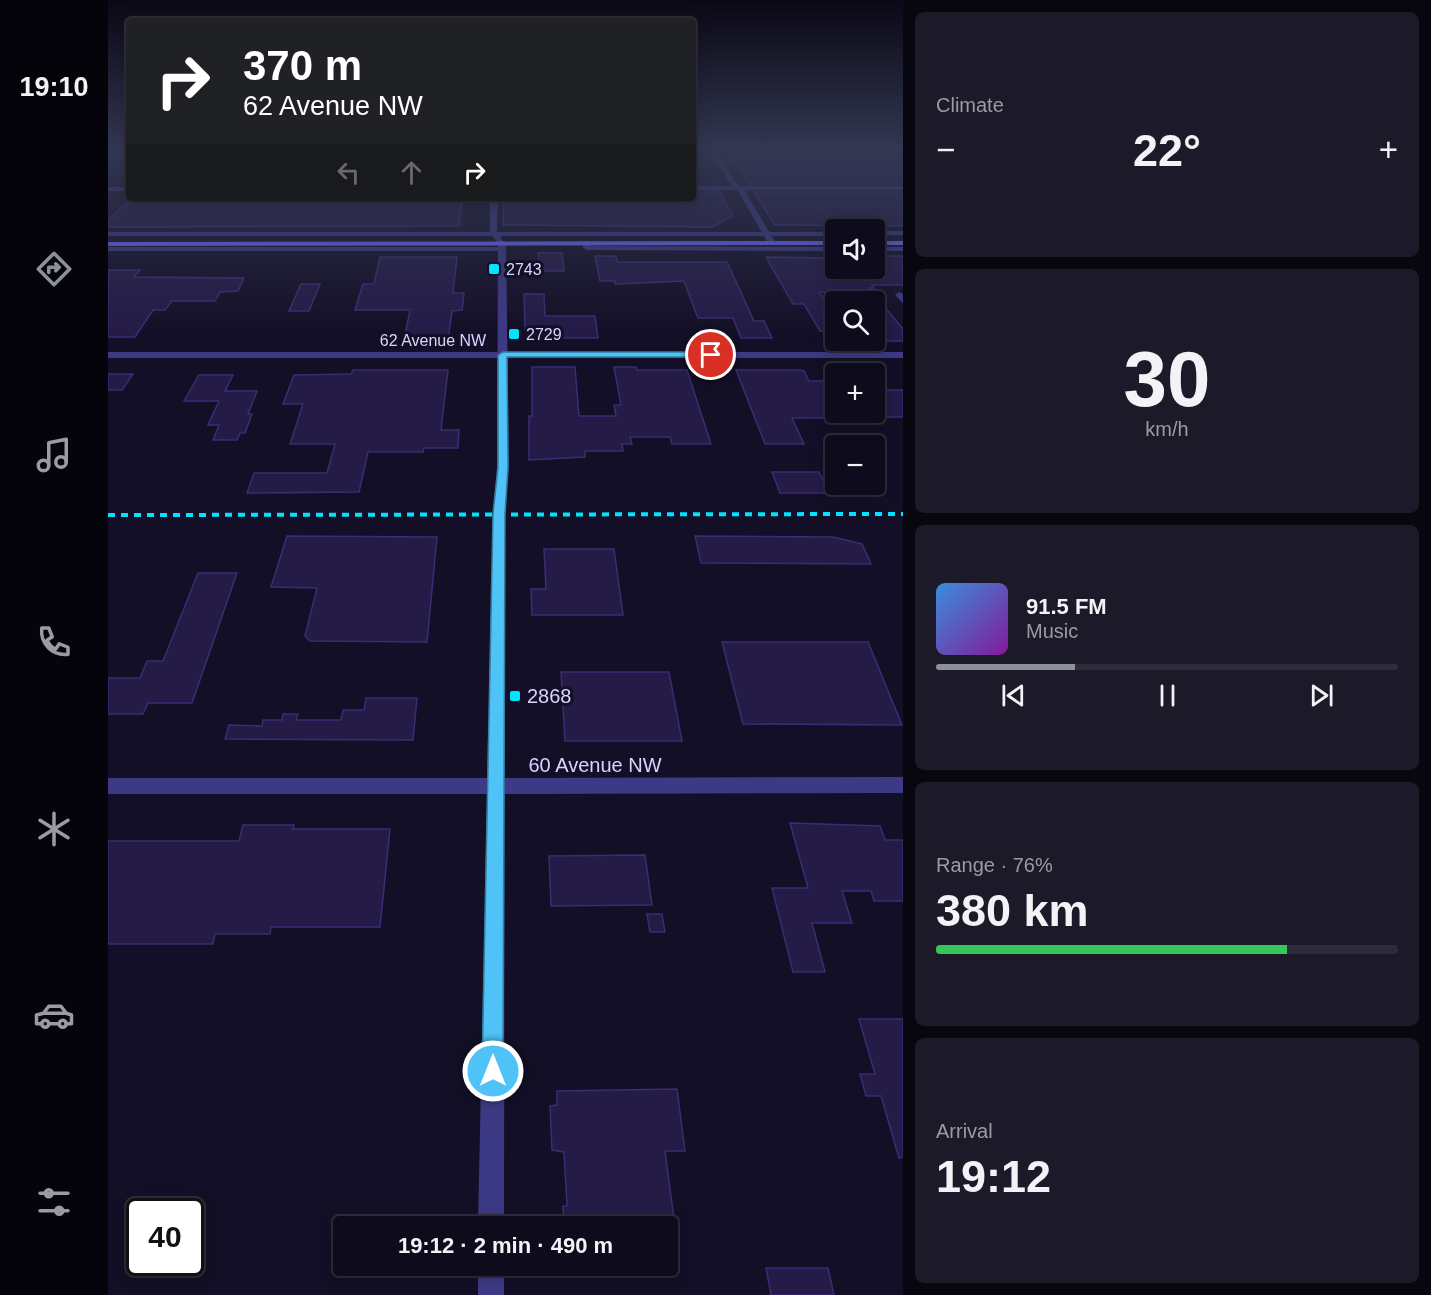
<!DOCTYPE html>
<html lang="en">
<head>
<meta charset="utf-8">
<style>
  body { margin:0; font-family:Arial,sans-serif; background:#1c1929; color:#f1f3f6; height:100vh; display:flex; flex-direction:column; font-size:22px; white-space:nowrap }
  * { box-sizing:border-box; margin:0 }
  p { font-size:20px; color:#9b9ba3 }
  .icon { flex:none; width:33px; height:33px; fill:none; stroke:currentColor; stroke-width:2; stroke-linecap:round; stroke-linejoin:round }
  .map { position:relative; flex:1; overflow:hidden }
  .side { display:flex; flex-direction:column; gap:12px; padding:12px; background:#08060f; width:528px }
  .side>* { flex:none }
  .top-card { position:absolute; left:18px; top:18px; width:570px; height:183px; border-radius:6px; box-shadow:0 3px 15px #0003,0 0 0 2px #2e2b3b; background:#202124; color:#fff; overflow:hidden }
  .fabs { position:absolute; left:717px; top:219px; display:grid; gap:12px }
  .fabs a { display:grid; place-items:center; width:60px; height:60px; border-radius:6px; background:#0e0b1c; box-shadow:0 3px 15px #0003,0 0 0 2px #2e2b3b; font-size:30px }
  .speed { position:absolute; left:18px; top:1198px; display:flex; gap:12px; font-size:30px; font-weight:700; text-align:center }
  .speed>* { display:grid; place-content:center; width:78px; height:78px; border-radius:50%; background:#0e0b1c; box-shadow:0 3px 15px #0003,0 0 0 2px #2e2b3b; line-height:1 }
  .speed .limit { border:3px solid #111; border-radius:9px; background:#fff; color:#111 }
  .pin { position:absolute; display:grid; place-items:center; width:51px; height:51px; color:#fff; margin:-26px; border:3px solid #fff; border-radius:50%; box-shadow:0 2px 6px #0007 }
  .me { position:absolute; width:66px; margin:-33px; rotate:0deg; stroke-linejoin:round; filter:drop-shadow(0 0 4px #0008) }
  .turn { display:flex; align-items:center; gap:21px; height:126px; padding:0 18px; font-size:27px }
  .turn .icon { width:78px; height:78px; stroke-width:2.5 }
  .turn b { display:block; font-size:42px; line-height:51px }
  .lanes { display:flex; align-items:center; height:57px; padding:0 18px; background:#0003; justify-content:center; gap:30px; direction:ltr }
  .lanes .off { opacity:.35 }
  .big { font-size:45px; font-weight:700; line-height:1.1 }
  .side .tile { flex:1; display:flex; flex-direction:column; justify-content:center; gap:9px; min-width:0; padding:0 21px; border-radius:9px; background:#1c1929 }
  .side .dial { align-items:center; gap:0 }
  .dial b { font-size:78px; line-height:1 }
  .song { display:flex; align-items:center; gap:18px }
  .cover { width:72px; height:72px; border-radius:9px; background:linear-gradient(135deg,hsl(210 70% 55%),hsl(290 70% 35%)) }
  .played { height:6px; border-radius:3px; background:linear-gradient(90deg,#8c9099 30%,#2e2b3b 30%) }
  .keys { display:flex; justify-content:space-around; direction:ltr }
  .heat { display:flex; justify-content:space-between; align-items:center; font-size:33px; direction:ltr }
  .charge { height:9px; border-radius:4px; background:linear-gradient(90deg,#34c759 76%,#2e2b3b 0) }
  .trip { position:absolute; left:225px; top:1216px; width:345px; height:60px; border-radius:6px; background:#0e0b1c; box-shadow:0 3px 15px #0003,0 0 0 2px #2e2b3b; font-weight:700; line-height:60px; text-align:center }
  main { display:flex; flex:1; min-height:0 }
  .dock { display:flex; flex-direction:column; width:108px; justify-content:space-around; align-items:center; background:#06040b; color:#9b9ba3 }
  .dock .icon { width:42px; height:42px }
  .dock .selected { color:#8c9099 }
  .dock b { font-size:27px; color:#f1f3f6 }
  .map>svg:first-child { display:block }
  .building { fill:#241b47; stroke:#3b2d73; stroke-width:1.5 }
  .lines { fill:none; stroke-linecap:round; stroke-linejoin:round }
  .minor { fill:#3d3a85; fill-rule:evenodd }
  .tertiary { fill:#3d3a85; fill-rule:evenodd }
  .secondary { fill:#6f6bff; fill-rule:evenodd }
  .rail { stroke:#00e5ff; stroke-width:4; stroke-dasharray:7 6; stroke-linecap:butt }
  .route { fill:#4fc3f7; stroke:#337fa1; stroke-width:1.5 }
  .poi-dot { fill:#00e5ff; stroke:#130f26; stroke-width:2 }
  .labels { text-anchor:middle; dominant-baseline:central; stroke-width:6; stroke-linejoin:round; paint-order:stroke }
  .far-poi-label { font-size:16px; fill:#d9d4ff; stroke:#130f26; text-anchor:start }
  .far-street-label { font-size:16px; fill:#d9d4ff; stroke:#130f26 }
  .poi-label { font-size:20px; fill:#d9d4ff; stroke:#130f26; text-anchor:start }
  .street-label { font-size:20px; fill:#d9d4ff; stroke:#130f26 }
</style>
</head>
<body>
<main>
<nav class="dock">
<b>19:10</b>
<svg class="icon selected" aria-label="directions" viewBox="0 0 24 24"><path d="M12 3l9 9-9 9-9-9zM9 14v-3h6M13 9l2 2-2 2"/></svg>
<svg class="icon" aria-label="music" viewBox="0 0 24 24"><path d="M9 18V5l10-2v13"/><circle cx="6" cy="18" r="3"/><circle cx="16" cy="16" r="3"/></svg>
<svg class="icon" aria-label="phone" viewBox="0 0 24 24"><path d="M5 4h4l2 5-3 2q2 4 5 5l2-3 5 2v4C11 20 4 13 5 4z"/></svg>
<svg class="icon" aria-label="climate" viewBox="0 0 24 24"><path d="M12 3v18M4 7l16 10M4 17L20 7"/></svg>
<svg class="icon" aria-label="car" viewBox="0 0 24 24"><path d="M5 17H2v-5l4-1 3-4h7l3 4 3 1v5h-3M9 17h6M6 11h13"/><circle cx="7" cy="17" r="2"/><circle cx="17" cy="17" r="2"/></svg>
<svg class="icon" aria-label="filters" viewBox="0 0 24 24"><path d="M4 7h16M4 17h16"/><circle cx="9" cy="7" r="2"/><circle cx="15" cy="17" r="2"/></svg>
</nav>
<div class="map">
<svg width="795" height="1295" viewBox="0 0 795 1295">
  <rect width="100%" height="100%" fill="#130f26"/>
  <path class="building" d="M784 152 795 162V184H640L622 153Z
    M585 192H612L625 216 604 227 395 225 396 198H586Z
    M646 192H795V226L667 225Z
    M23 198H354L351 226 0 227V221Z
    M430 253H454L456 271H432Z
    M487 256H508L509 262H619L646 321H656L664 338H633L625 318H590L576 281 507 284V281H492Z
    M766 256H795V285H764L766 288H762L765 292H711L728 318V331H712L696 304H685L658 257 722 258 728 268H766Z
    M272 257H349L345 293H356L354 310 344 311 340 341 296 340 302 310H247L255 284H266Z
    M0 270H32L26 277 136 278 130 291 112 292 107 301H64L57 310H45L27 337H0Z
    M193 284H212L201 311H181Z
    M416 294H436L437 316H487L490 338H421V332H417Z
    M766 294 795 329V341H766Z
    M424 367H467L471 416H508L506 405H513L506 367H528L529 370H579L603 444H564L562 437H522L524 444H514L515 451H477V457L421 460V416H424Z
    M245 370H340L333 430H351L350 448H316L315 452H260L251 492 139 493 146 473H219L227 444H182L195 404H175L186 375 243 374Z
    M628 370H690L696 371 701 381H728V418H684L696 444H657Z
    M0 374H25L14 390H0Z
    M91 375H125L117 391H149L140 414H144L137 433H132L129 440H105L111 425H100L111 401H76Z
    M766 390H795V417H766Z
    M664 472H711L721 493H672Z
    M179 536 329 537 319 642 202 641 197 636 209 588 163 587Z
    M587 536 725 537 754 544 763 564 593 563Z
    M436 549H506L515 615H424L423 589H438Z
    M90 573H129L84 703H40L35 714H0V678H32L39 661H55Z
    M614 642H760L794 725 635 724Z
    M453 672H561L574 741H457Z
    M258 698H309L305 740 117 739 121 725 154 726 155 720H174L175 714H190L188 720H233L235 710H256Z
    M682 823 772 826 777 840H795V901H766L763 891H734L744 923H704L717 972H685L664 888H700Z
    M135 825H186L185 829H282L272 927H163L162 934H107L105 944H0V841H131Z
    M537 855 544 905 443 906 441 856Z
    M539 914H554L557 932H542Z
    M751 1019H795V1157L791 1158 773 1096H758L752 1074H767Z
    M569 1089 577 1151H557L567 1227H456L455 1206H459L456 1152 444 1150 442 1106 449 1105V1091Z
    M658 1268H720L726 1295H663Z"/>
  <g class="lines">
    <path class="minor" d="M585 186H795V190H585Z
      M0 187H21V191H0Z
      M382 198H390L389 232H728V236H392L394 239 390 241 384 236H0V232H382Z
      M766 231H795V235H766Z
      M475 241H481L482 246 728 247V251L479 250 475 248Z
      M0 247H394L398 249 394 251H0Z
      M766 247H795V251H766Z
      M791 292 795 294V303L787 295Z
      M0 352H795V358H0Z
      M795 777V793L387 794 381 791 378 786 381 781 387 778Z"/>
    <path class="tertiary" d="M602 150H608L628 183 635 188 668 243 667 245 660 243 629 189 623 185Z
      M390 237 398 243 401 467 397 514 396 1227H370L379 794H0V778H379L385 514 389 467 390 244 386 239Z
      M370 1266H396V1295H370Z"/>
    <path class="secondary" d="M728 241V245L0 246V242Z
      M766 241H795V245H766Z"/>
    <path class="rail" d="M0 515 795 514"/>
  </g>
  <linearGradient id="sky" x2="0" y2="1"><stop stop-color="#0a0815"/><stop offset="0.45" stop-color="#333752"/><stop offset="1" stop-color="#333752" stop-opacity="0"/></linearGradient>
  <rect width="795" height="332" fill="url(#sky)"/>
  <path class="route" d="M395 352H603L607 355 603 357H399L400 467 397 514 395 1071 392 1078 385 1081 377 1078 374 1071 385 514 390 467V355Z"/>
  <g class="poi-dot">
    <rect x="380" y="263" width="12" height="12" rx="3"/>
    <rect x="400" y="328" width="12" height="12" rx="3"/>
    <rect x="401" y="690" width="12" height="12" rx="3"/>
  </g>
  <g class="labels">
    <g class="far-poi-label">
      <text x="398" y="269">2743</text>
      <text x="418" y="334">2729</text>
    </g>
    <g class="far-street-label">
      <text x="325" y="340">62 Avenue NW</text>
    </g>
    <g class="poi-label">
      <text x="419" y="696">2868</text>
    </g>
    <g class="street-label">
      <text x="487" y="765">60 Avenue NW</text>
    </g>
  </g>
</svg>
<div class="fabs">
<a><svg class="icon" aria-label="sound" viewBox="0 0 24 24"><path d="M4 9h4l5-4v14l-5-4H4zM17 9q2 3 0 6"/></svg></a>
<a><svg class="icon" aria-label="search" viewBox="0 0 24 24"><circle cx="10" cy="10" r="6"/><path d="M15 15l6 6"/></svg></a>
<a>+</a>
<a>−</a>
</div>
<div class="speed"><div class="limit">40</div></div>
<div class="pin" style="left:603px;top:355px;background:#d93025"><svg class="icon" aria-label="arrive" viewBox="0 0 24 24"><path d="M6 21V4h12l-3 4 3 4H6"/></svg></div>
<svg class="me" style="left:385px;top:1071px" viewBox="-20 -20 40 40"><circle r="17" fill="#4fc3f7" stroke="#fff" stroke-width="3"/><path d="M0-11L8 9 0 5-8 9z" fill="#fff"/></svg>
<div class="trip">19:12 · 2 min · 490 m</div>
<div class="top-card">
<div class="turn"><svg class="icon" aria-label="right" viewBox="0 0 24 24"><path d="M7 20v-9h11M14 6l5 5-5 5"/></svg><div><b>370 m</b>62 Avenue NW</div></div>
<div class="lanes"><svg class="icon off" aria-label="left" viewBox="0 0 24 24"><path d="M17 20v-9H6M10 6l-5 5 5 5"/></svg><svg class="icon off" aria-label="ahead" viewBox="0 0 24 24"><path d="M12 20V5M6 11l6-6 6 6"/></svg><svg class="icon" aria-label="right" viewBox="0 0 24 24"><path d="M7 20v-9h11M14 6l5 5-5 5"/></svg></div>
</div>
</div>
<section class="side">
<div class="tile"><p>Climate</p>
<div class="heat"><a>−</a><b class="big">22°</b><a>+</a></div>
</div>
<div class="tile dial"><b>30</b><p>km/h</p></div>
<div class="tile">
<div class="song"><i class="cover"></i><div><b>91.5 FM</b><p>Music</p></div></div>
<div class="played"></div>
<div class="keys"><svg class="icon" aria-label="previous" viewBox="0 0 24 24"><path d="M18 5L8 12l10 7zM5 5v14"/></svg><svg class="icon" aria-label="pause" viewBox="0 0 24 24"><path d="M8 5v14M16 5v14"/></svg><svg class="icon" aria-label="next" viewBox="0 0 24 24"><path d="M6 5l10 7-10 7zM19 5v14"/></svg></div>
</div>
<div class="tile"><p>Range · 76%</p><b class="big">380 km</b><div class="charge"></div></div>
<div class="tile"><p>Arrival</p><b class="big">19:12</b></div>
</section>
</main>
</body>
</html>
